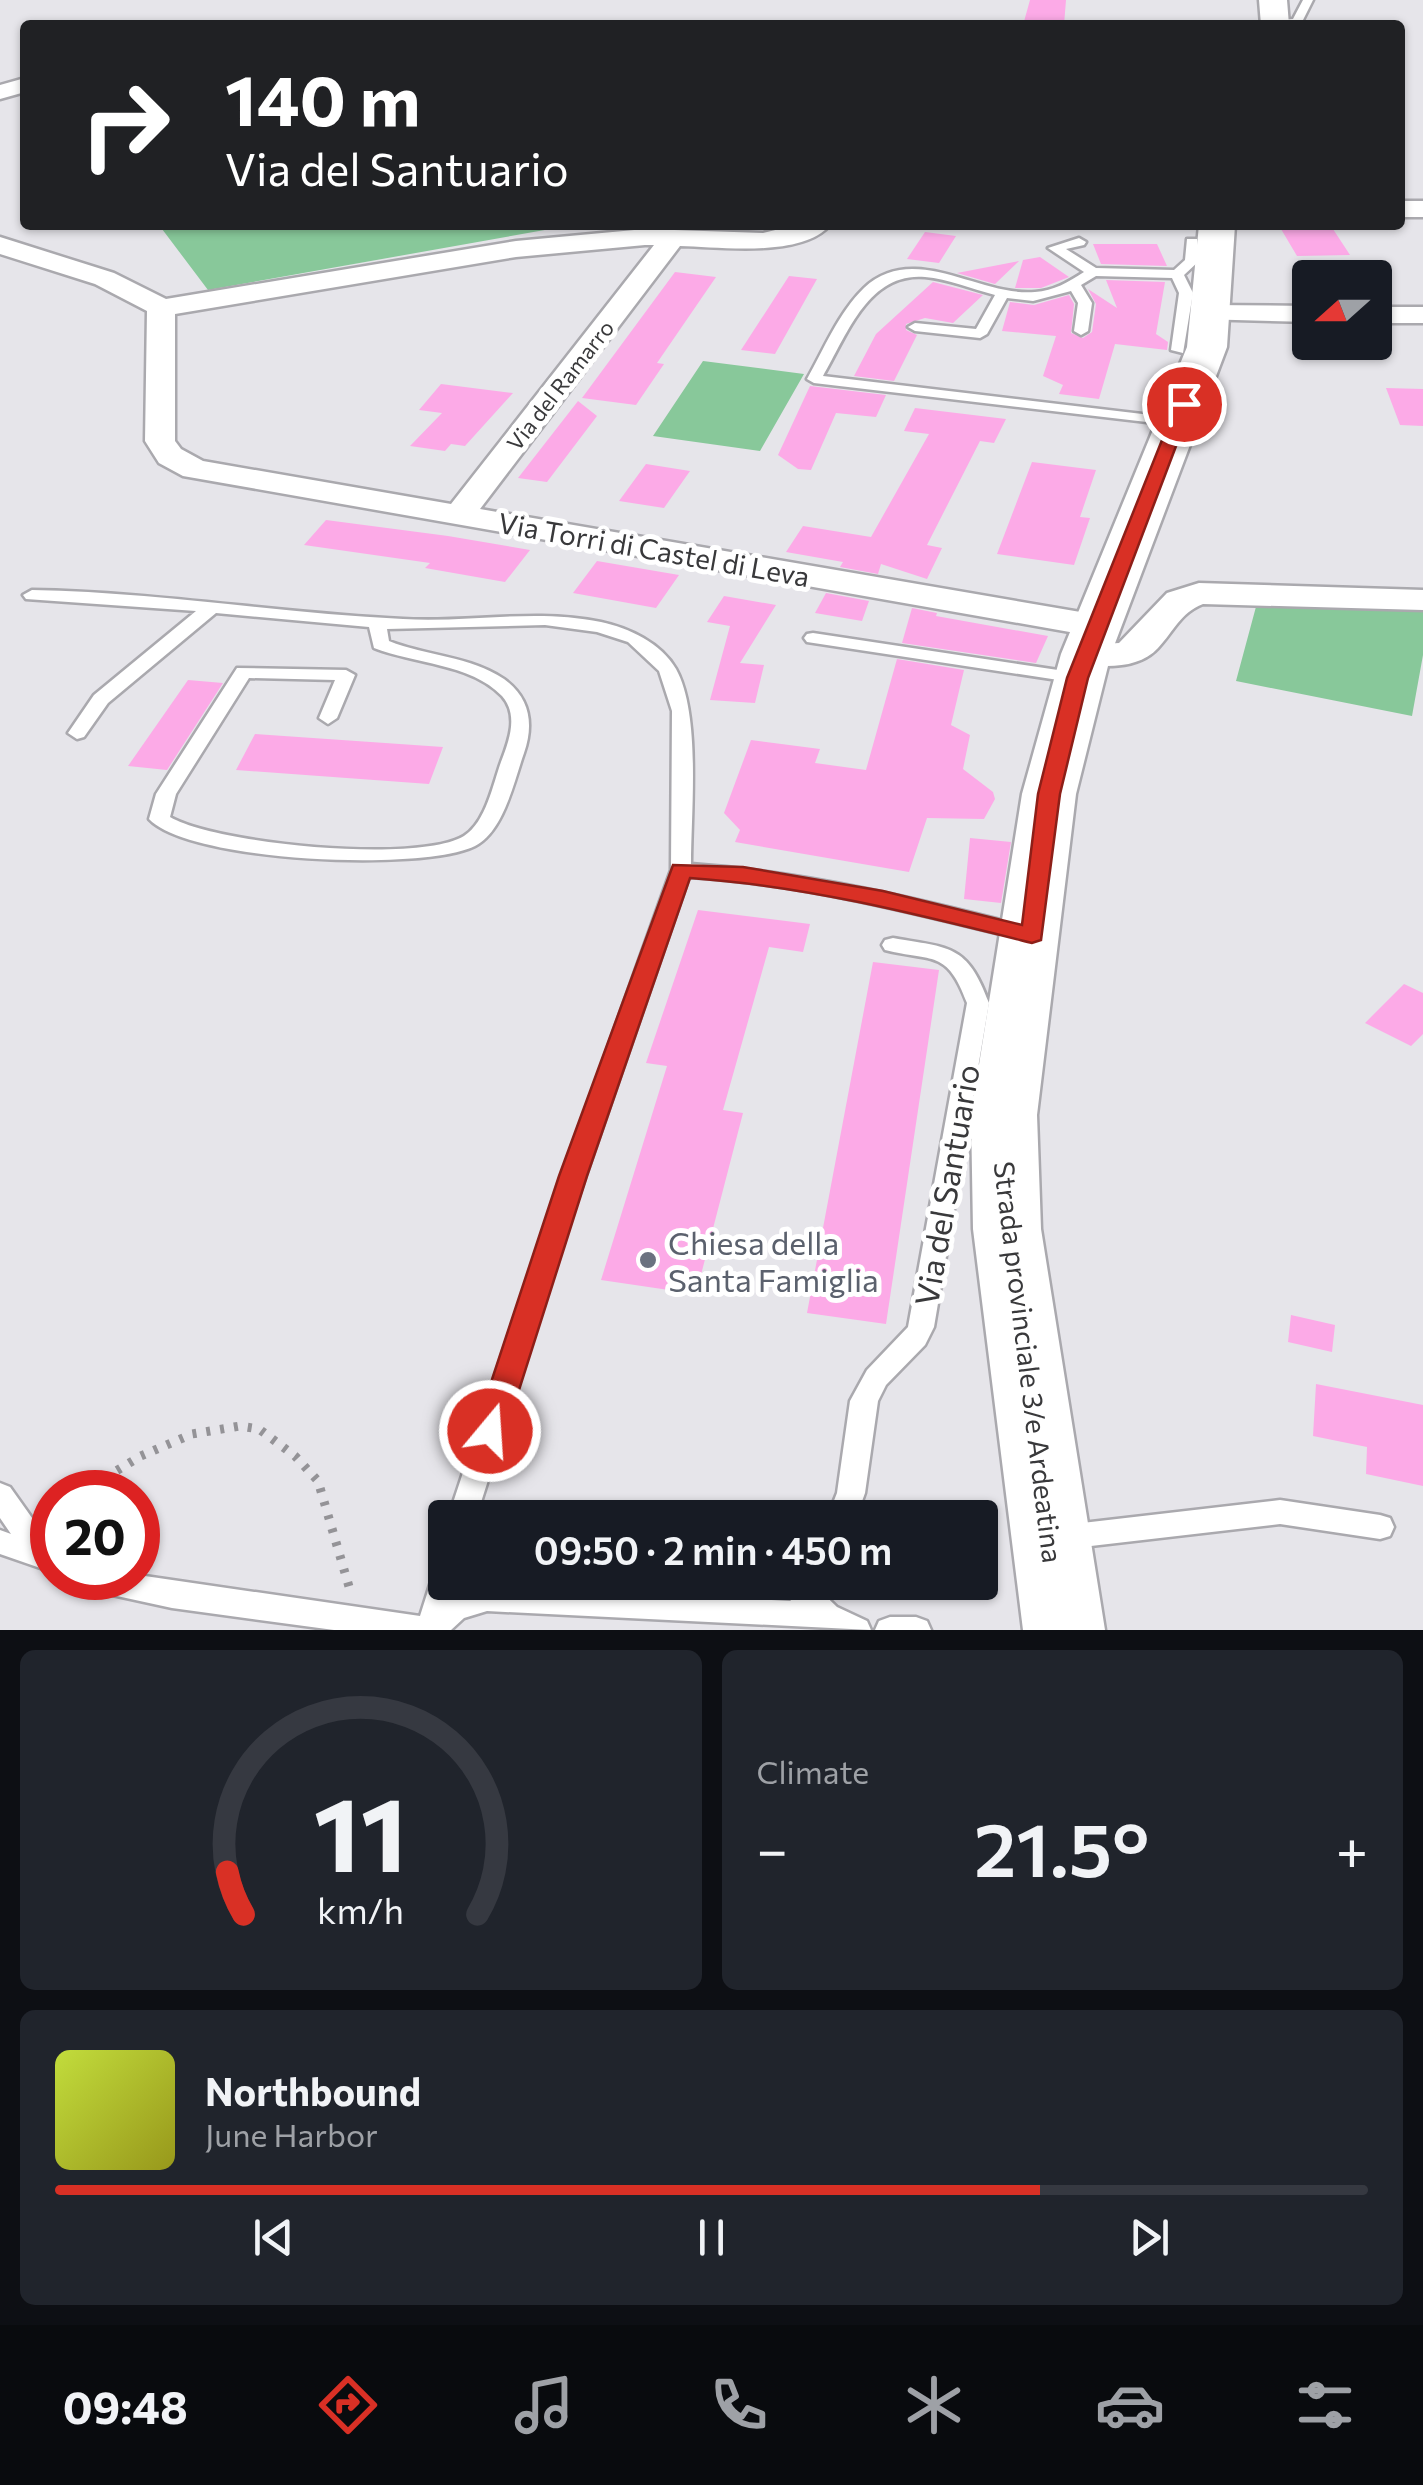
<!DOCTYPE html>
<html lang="en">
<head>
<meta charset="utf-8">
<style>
  body { margin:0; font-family:Commissioner,sans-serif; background:#20242c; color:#f1f3f6; height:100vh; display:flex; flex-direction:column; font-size:38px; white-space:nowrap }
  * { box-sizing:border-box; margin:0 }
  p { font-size:32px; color:#9ea1a6 }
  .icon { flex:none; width:55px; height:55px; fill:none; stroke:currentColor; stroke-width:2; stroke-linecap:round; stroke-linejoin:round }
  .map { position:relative; height:1630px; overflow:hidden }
  .panel { display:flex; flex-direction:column; gap:20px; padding:20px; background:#0d0f14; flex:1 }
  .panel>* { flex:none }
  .banner { position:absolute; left:20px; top:20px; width:1385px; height:210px; border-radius:10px; box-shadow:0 2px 8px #0004; background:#202124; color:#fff; overflow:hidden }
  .needle { width:65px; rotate:249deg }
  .tools { position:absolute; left:1292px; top:260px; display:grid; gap:20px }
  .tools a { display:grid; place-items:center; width:100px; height:100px; border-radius:10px; background:#171b24; box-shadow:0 2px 8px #0004; font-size:50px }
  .speed { position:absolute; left:30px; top:1470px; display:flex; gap:20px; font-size:50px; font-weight:700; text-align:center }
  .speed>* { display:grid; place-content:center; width:130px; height:130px; border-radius:50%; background:#171b24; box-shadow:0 2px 8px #0004; line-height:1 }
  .speed .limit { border:15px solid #d22; background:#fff; color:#111 }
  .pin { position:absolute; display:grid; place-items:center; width:85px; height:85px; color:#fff; margin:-42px; border:5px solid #fff; border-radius:50%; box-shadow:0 2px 10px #0007 }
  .me { position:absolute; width:110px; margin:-55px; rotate:18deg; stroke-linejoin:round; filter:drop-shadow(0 0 8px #0008) }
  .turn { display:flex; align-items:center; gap:35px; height:210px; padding:0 40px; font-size:45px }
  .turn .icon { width:130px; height:130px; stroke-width:2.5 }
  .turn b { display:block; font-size:70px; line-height:85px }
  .big { font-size:75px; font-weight:600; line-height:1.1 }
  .panel .card { flex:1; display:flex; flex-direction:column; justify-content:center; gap:15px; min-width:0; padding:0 35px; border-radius:15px; background:#20242c }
  .panel .dial { align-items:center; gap:0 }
  .dial svg { height:260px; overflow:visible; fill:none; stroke:#363941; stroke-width:7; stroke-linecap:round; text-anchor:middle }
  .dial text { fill:#f1f3f6; stroke:none }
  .song { display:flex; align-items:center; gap:30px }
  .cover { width:120px; height:120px; border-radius:15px; background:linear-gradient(135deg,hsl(70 70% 55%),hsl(60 70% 35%)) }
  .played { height:10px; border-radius:5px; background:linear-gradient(90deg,#d93025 75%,#363941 75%) }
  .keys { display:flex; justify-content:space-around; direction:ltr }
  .heat { display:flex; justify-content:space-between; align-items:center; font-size:55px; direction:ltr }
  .panel .tiles { flex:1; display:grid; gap:20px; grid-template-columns:1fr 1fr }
  .card:last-child { grid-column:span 2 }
  .trip { position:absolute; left:428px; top:1500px; width:570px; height:100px; border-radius:10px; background:#171b24; box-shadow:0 2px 8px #0004; font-weight:600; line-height:100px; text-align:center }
  .tab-bar { display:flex; height:160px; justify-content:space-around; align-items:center; background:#090b0e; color:#9ea1a6 }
  .tab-bar .icon { width:70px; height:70px }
  .tab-bar .selected { color:#d93025 }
  .tab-bar b { font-size:45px; color:#f1f3f6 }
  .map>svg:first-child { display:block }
  .green { fill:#88c89a }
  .building { fill:#fcaae7 }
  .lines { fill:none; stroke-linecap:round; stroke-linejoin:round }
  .service-casing { stroke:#aaa9ae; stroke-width:5 }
  .minor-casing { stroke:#aaa9ae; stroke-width:5 }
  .secondary-casing { stroke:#aaa9ae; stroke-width:5 }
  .path { stroke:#949397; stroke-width:9; stroke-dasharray:4 10; stroke-linecap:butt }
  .service { fill:#fff; fill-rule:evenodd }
  .minor { fill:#fff; fill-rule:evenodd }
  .secondary { fill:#fff; fill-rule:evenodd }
  .route { fill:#d93025; stroke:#8d1f18; stroke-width:2.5 }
  .worship-dot { fill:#6b7280; stroke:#fff; stroke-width:4 }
  .labels { text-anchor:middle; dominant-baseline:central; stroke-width:10; stroke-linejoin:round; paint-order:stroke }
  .far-street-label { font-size:22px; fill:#39393b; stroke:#fff }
  .street-label { font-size:28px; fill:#39393b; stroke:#fff }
  .near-street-label { font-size:32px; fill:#39393b; stroke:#fff }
  .near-worship-label { font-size:32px; fill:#5b616d; stroke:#fff; text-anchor:start }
</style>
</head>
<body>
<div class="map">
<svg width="1423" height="1630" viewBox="0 0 1423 1630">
  <rect width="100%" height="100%" fill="#e6e5ea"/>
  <path class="green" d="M159 225H573L208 290Z
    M703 361 804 374 760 451 653 436Z
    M1257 603 1423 612V655L1412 716 1236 681Z"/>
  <path class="building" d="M1030 0H1066L1064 25H1023Z
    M1281 229H1333L1350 255 1297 256Z
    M925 232 956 236 939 263 907 259Z
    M1093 244H1157L1167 266 1101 264Z
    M1040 257 1069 277 1041 288H1015L1023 260Z
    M1019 261 995 284 957 273Z
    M675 272 716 277 657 363 664 364 636 405 582 398Z
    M789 276 817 279 775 354 741 350Z
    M1106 280 1165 282 1156 334 1168 342 1167 350 1115 344 1099 399 1059 394 1063 385 1043 376 1056 336 1002 331 1010 302 1034 305 1069 295 1074 304 1071 333 1083 338 1092 332 1096 304 1088 289 1117 308Z
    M933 282 983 295 953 323 925 318 906 324V330L917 335 894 381 854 376 876 334Z
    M441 384 513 393 465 446 451 444 445 451 410 446 442 413 419 410Z
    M810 386 886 395 876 417 836 413 811 470 798 469 778 455Z
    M1386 388 1423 389V426L1400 425Z
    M578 401 597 416 547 482 518 478Z
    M915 408 1006 419 994 443 980 441 927 545 942 548 927 579 881 564 878 574 840 567 843 562 786 552 803 526 871 537 929 434 904 431Z
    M1032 462 1096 470 1080 517 1090 518 1074 565 997 554Z
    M646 464 690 471 664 508 619 501Z
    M326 520 448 536 530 550 505 582 425 568 430 563 304 545Z
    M597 561 679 575 656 608 573 593Z
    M826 593 869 601 862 621 815 613Z
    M724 596 776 605 740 663 764 665 755 703 710 700 730 626 707 622Z
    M912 608 937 613 936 616 1048 636 1036 663 902 643Z
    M897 659 964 670 951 725 970 735 963 769 993 792 995 799 984 819 927 818 909 872 735 842 740 830 724 813 751 740 820 749 815 763 866 770Z
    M188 680 223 683 167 770 128 766Z
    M255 734 443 747 429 784 236 770Z
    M970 838 1011 842 1001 903 964 899Z
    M698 910 810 924 803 952 769 947 723 1110 743 1113 696 1294 601 1280 667 1066 646 1063Z
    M873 962 939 970 886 1324 807 1313Z
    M1404 984 1423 993V1034L1411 1046 1365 1023Z
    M1291 1315 1335 1325 1332 1352 1288 1342Z
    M1316 1384 1423 1405V1486L1366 1474 1367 1447 1313 1436Z"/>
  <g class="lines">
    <g class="service-casing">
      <path id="service" d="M1303 0H1313L1301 24 1271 25V21L1293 19Z
        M1079 238 1086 242 1084 245 1066 249 1096 268 1174 270 1185 260 1187 239H1197L1199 261 1184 275 1193 293 1183 353 1171 350 1179 293 1172 278 1096 276 1081 285 1092 303 1088 331 1081 335 1074 331 1078 303 1071 291 1033 301 1007 298 987 334 980 338 915 331 908 327 915 323 976 329 995 295C972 289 948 279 925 277 868 272 847 335 823 376L1176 418 1181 420V426L814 383 807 379C824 349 839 312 864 288 914 241 979 297 1035 292 1054 291 1068 282 1084 272L1048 248Z
        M32 590C156 592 279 613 403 619 470 623 535 608 601 622 629 628 661 643 676 669 701 714 691 812 691 864 806 872 920 899 1032 928L1035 933 1024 940C914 913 803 884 689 877L573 1213 476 1518H448L549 1213 671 870 672 711 659 671 628 642 597 632 545 625 387 629 389 641C426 656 470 656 504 679 530 698 534 724 524 753 514 781 504 831 475 846 423 872 189 862 149 819L156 794 237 668 346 670 355 675 337 718 328 724 319 718 335 680 249 678 176 794 170 817C216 844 418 864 464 836 486 822 493 784 501 762 509 741 519 715 502 696 470 663 414 664 374 648L369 627 216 613 108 703 84 737 77 739 68 733 94 695 196 611 26 599 23 595Z
        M813 633 1078 673 1087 678 1078 683 807 642 804 638 807 634Z
        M893 938C950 948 967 944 989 1003L934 1327 925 1345 886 1385 878 1401 865 1493 856 1518H827L837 1493 850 1401 867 1370 908 1327 967 1003C947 949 933 962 885 950L882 945 885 940Z
        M0 1483 10 1487 52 1546V1568L46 1570 0 1554V1530L11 1534 0 1518Z
        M1280 1500 1380 1515 1390 1518 1394 1527 1390 1536 1380 1539 1280 1524 1065 1549 1055 1546 1051 1537 1055 1528 1065 1525Z
        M445 1565V1582H459L455 1595 487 1585 791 1601 777 1582H811L837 1607 867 1621 871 1630 487 1611 464 1618 451 1630H334L172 1608 94 1591 84 1587 79 1578H138V1575L420 1616 435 1569Z
        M890 1617H916L927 1621 931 1630H875L879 1621Z"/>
    </g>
    <g class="minor-casing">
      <path id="minor" d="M25 78V92L0 99V85Z
        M1400 201H1423V217H1400Z
        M796 225H830C802 258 720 247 680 246L480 509 1098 615 1111 618 1116 626 1111 634 1098 637 183 476 159 463 145 441 147 311 95 284 0 254V237L114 273 166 299 516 241 645 229 763 233ZM645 245H654L451 504 203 461 181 449 175 441V314L516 257Z
        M1209 305 1310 306V322L1199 319 1195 313Z
        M1375 307H1423V323H1375Z
        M1199 583 1423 590V610L1203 604C1180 613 1174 631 1158 648 1138 670 1100 668 1073 662L1068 654 1073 646 1119 643 1167 593Z"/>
    </g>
    <g class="secondary-casing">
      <path id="secondary" d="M1259 0H1287L1289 25H1261Z
        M1199 225H1235L1227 347 1111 654 1076 794 1037 1115 1041 1229 1105 1630H1023L973 1229 971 1115 1022 794 1061 654 1187 347Z"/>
    </g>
    <path class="path" d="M81 1492 141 1456 192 1434 240 1426 259 1429 295 1456 318 1481 350 1590"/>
    <use href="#service" class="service"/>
    <use href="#minor" class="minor"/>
    <use href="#secondary" class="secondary"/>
  </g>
  <path class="route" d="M1178 400 1192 404 1088 678 1060 794 1041 940 1032 943C920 915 807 886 690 878L587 1176 506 1431 501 1440 490 1444 479 1440 475 1431 559 1176 673 865 743 867 883 891 1022 925 1038 794 1067 678Z"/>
  <circle class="worship-dot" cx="648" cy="1260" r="10"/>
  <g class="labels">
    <g class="far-street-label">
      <text transform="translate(560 385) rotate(-52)">Via del Ramarro</text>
    </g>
    <g class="street-label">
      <text transform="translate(654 549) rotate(10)">Via Torri di Castel di Leva</text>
      <text transform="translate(1029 1362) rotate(83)">Strada provinciale 3/e Ardeatina</text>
    </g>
    <g class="near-street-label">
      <text transform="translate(946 1185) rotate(-80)">Via del Santuario</text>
    </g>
    <g class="near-worship-label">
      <text x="668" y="1242">Chiesa della<tspan x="668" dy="37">Santa Famiglia</tspan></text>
    </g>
  </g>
</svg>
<div class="tools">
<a><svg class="needle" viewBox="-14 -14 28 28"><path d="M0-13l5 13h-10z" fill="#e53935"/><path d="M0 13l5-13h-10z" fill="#9ea1a6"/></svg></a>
</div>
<div class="speed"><div class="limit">20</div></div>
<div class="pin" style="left:1184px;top:404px;background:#d93025"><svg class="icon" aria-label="arrive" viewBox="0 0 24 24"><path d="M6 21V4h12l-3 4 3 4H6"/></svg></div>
<svg class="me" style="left:490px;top:1431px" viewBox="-20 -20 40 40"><circle r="17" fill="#d93025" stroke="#fff" stroke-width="3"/><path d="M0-11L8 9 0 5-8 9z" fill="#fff"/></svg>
<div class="trip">09:50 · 2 min · 450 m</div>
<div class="banner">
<div class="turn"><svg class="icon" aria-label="right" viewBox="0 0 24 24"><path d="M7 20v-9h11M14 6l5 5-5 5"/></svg><div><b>140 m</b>Via del Santuario</div></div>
</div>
</div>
<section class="panel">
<div class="tiles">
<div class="card dial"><svg viewBox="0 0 100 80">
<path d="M14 69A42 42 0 1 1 86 69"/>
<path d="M14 69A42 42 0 0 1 9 56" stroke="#d93025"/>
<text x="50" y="56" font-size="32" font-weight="700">11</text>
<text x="50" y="72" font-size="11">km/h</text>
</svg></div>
<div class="card"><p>Climate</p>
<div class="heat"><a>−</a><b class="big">21.5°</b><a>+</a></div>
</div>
<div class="card">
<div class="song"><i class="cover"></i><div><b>Northbound</b><p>June Harbor</p></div></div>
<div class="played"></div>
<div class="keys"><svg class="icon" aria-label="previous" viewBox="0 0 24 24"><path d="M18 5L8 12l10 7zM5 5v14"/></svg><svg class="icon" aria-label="pause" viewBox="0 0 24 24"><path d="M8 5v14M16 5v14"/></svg><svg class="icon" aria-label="next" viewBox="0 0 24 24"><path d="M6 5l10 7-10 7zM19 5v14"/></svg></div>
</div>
</div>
</section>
<nav class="tab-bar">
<b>09:48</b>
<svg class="icon selected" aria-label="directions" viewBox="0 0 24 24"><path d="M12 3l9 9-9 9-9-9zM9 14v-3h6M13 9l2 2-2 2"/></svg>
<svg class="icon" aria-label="music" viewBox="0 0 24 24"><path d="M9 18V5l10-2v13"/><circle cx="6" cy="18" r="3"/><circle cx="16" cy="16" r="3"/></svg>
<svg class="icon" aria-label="phone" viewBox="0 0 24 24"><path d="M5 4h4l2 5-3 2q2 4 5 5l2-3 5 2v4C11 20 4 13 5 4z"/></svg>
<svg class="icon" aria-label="climate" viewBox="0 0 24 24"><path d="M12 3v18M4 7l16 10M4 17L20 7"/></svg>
<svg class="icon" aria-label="car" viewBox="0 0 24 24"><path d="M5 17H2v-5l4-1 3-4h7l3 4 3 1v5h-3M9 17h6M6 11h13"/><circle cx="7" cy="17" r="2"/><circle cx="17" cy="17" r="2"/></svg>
<svg class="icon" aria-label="filters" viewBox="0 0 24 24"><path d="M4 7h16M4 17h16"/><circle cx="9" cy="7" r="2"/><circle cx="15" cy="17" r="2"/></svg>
</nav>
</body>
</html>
